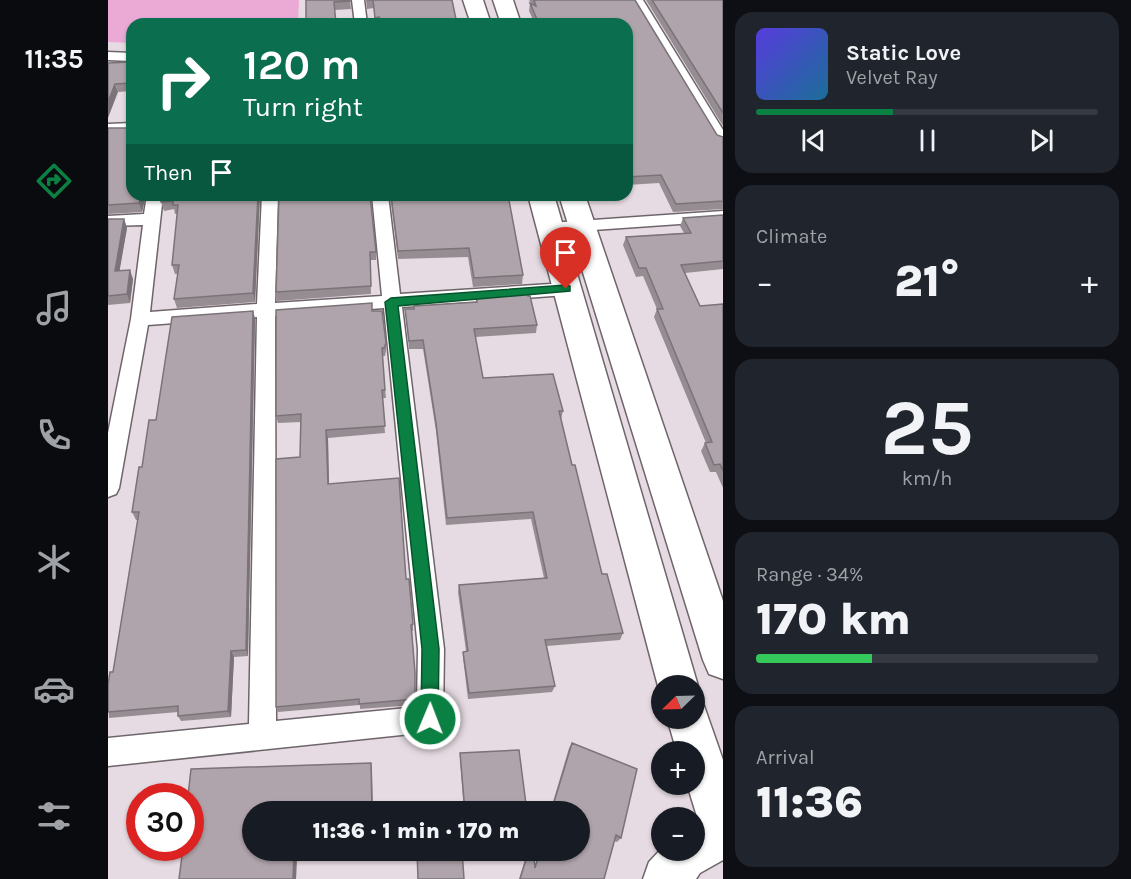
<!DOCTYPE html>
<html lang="en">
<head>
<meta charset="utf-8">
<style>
  body { margin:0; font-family:Karla,sans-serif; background:#20242c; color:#f1f3f6; height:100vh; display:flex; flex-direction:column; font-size:22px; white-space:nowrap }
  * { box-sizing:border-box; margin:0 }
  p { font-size:20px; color:#9ea1a6 }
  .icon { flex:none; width:33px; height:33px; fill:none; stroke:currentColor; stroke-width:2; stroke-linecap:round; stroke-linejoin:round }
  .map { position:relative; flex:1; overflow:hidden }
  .details { display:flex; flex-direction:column; gap:12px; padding:12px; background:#0d0f14; width:408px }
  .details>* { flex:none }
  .hud { position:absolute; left:18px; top:18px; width:507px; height:183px; border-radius:18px; box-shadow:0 2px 4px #0004; background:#0b6e4f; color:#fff; overflow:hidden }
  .needle { width:39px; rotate:247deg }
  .buttons { position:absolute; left:543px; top:675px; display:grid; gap:12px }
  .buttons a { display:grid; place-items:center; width:54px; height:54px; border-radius:50%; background:#171b24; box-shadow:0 2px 4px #0004; font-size:30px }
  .speed { position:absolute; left:18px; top:783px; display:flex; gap:12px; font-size:30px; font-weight:700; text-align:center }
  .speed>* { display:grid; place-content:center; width:78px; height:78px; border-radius:50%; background:#171b24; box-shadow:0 2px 4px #0004; line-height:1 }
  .speed .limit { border:9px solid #d22; background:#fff; color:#111 }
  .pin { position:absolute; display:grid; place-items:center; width:51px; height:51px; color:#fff; margin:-62px -26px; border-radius:50% 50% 50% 0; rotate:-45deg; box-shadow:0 0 6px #0007 }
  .pin .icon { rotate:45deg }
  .me { position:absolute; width:66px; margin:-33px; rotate:1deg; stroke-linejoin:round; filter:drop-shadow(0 0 4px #0008) }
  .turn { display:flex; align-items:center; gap:21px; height:126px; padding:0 18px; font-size:27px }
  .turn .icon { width:78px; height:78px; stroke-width:2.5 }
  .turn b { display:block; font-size:42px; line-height:51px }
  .then { display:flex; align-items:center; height:57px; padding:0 18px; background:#0003; gap:12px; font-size:22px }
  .big { font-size:45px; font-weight:800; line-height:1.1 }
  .details .tile { flex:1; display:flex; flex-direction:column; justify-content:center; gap:9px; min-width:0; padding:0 21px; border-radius:18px; background:#20242c }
  .details .dial { align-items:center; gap:0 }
  .dial b { font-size:78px; line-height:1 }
  .song { display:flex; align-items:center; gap:18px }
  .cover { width:72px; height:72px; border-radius:9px; background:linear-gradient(135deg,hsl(250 70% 55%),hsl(200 70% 35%)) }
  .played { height:6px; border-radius:3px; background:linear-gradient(90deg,#0b8043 40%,#363941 40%) }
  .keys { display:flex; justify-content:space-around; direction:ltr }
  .heat { display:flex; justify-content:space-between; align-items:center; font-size:33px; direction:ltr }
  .charge { height:9px; border-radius:4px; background:linear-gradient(90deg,#34c759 34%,#363941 0) }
  .trip { position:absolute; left:134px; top:801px; width:348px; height:60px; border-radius:30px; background:#171b24; box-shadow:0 2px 4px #0004; font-weight:800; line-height:60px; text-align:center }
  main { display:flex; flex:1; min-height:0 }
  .tabs { display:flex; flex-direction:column; width:108px; justify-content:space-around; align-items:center; background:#090b0e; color:#9ea1a6 }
  .tabs .icon { width:42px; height:42px }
  .tabs .selected { color:#0b8043 }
  .tabs b { font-size:27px; color:#f1f3f6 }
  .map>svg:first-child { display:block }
  .green { fill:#ebaad6 }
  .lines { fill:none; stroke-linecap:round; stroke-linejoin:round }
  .minor-casing { stroke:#6e656b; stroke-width:3 }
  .primary-casing { stroke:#6e656b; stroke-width:3 }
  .minor { fill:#fff; fill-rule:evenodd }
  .primary { fill:#fff; fill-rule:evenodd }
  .wall { fill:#968d93 }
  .shaded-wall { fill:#7a7378 }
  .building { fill:#afa4ab; stroke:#7a7378; stroke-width:1.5 }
  .route { fill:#0b8043; stroke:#07532c; stroke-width:1.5 }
</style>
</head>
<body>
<main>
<nav class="tabs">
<b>11:35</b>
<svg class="icon selected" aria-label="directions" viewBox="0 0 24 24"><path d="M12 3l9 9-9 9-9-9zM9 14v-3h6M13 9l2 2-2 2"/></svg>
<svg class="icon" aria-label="music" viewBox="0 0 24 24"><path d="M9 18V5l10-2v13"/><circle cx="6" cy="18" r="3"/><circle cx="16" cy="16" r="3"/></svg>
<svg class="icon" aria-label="phone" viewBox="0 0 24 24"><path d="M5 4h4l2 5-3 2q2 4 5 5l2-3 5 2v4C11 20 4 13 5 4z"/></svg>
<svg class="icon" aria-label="climate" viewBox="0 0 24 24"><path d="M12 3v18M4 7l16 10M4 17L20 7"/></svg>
<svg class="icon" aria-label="car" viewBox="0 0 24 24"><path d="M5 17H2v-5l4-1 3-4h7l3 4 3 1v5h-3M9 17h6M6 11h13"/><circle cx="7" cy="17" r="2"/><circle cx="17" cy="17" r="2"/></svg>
<svg class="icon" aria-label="filters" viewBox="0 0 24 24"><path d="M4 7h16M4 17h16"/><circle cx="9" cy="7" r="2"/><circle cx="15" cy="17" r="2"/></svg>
</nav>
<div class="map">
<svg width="615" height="879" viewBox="0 0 615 879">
  <rect width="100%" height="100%" fill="#e6dbe2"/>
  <path class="green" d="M0 0H191L190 23 24 24V43L0 42Z"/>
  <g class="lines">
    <g class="minor-casing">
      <path id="minor" d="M244 0H256L259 24H247Z
        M523 0H535L615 130V146L608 142Z
        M0 52 24 53V61L0 60Z
        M24 123V131L0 132V124Z
        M39 195H55L42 312 149 304 154 195H170L167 303 274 296 264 195H280L292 294 458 283 464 285 467 289 464 293 458 295 294 307 336 649 335 719 331 728 322 732 0 766V738L141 724 149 317 40 325 11 488 8 494 0 497V433L23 319 35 225 0 226V216L36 214ZM276 308 310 649 309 707 168 721 167 316Z
        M615 211V221L442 233 436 232 434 228 436 224 442 223Z"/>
    </g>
    <g class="primary-casing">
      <path id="primary" d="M355 0H375L383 24H363Z
        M385 0H405L413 24H393Z
        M420 195H446L590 686 586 695V686H554V695L550 686Z
        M451 195H477L615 601V679L601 674 595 660Z
        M586 700 595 703 615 760V860L592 873 588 879H535L541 862 554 848V850H586V826L591 823 579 784H586V752H569L559 718H586Z"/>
    </g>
    <use href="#minor" class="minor"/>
    <use href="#primary" class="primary"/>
  </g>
  <path class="wall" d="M198 0H242L243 9 227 10 198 20Z
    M258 0H344L349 24H267L266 8 259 9Z
    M421 0H527L609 135 615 137V209L565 212 551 183 519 185V24H427L421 11 422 3H423Z
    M538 0H615V126Z
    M24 62V91L10 92 0 63Z
    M0 128 38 195 34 212 0 214Z
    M54 195H152L147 302 69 308 66 299 70 274H67L64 265 69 214H67L66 209 56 211 53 202Z
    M171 195 268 252V260H262L263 294 169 301 168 292Z
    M282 195H400L415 275 414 284 365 287 360 257 290 259Z
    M615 215V269L577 273 592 306 615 304V488L608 472H602L593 451 597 443H598L546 317 549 309 535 276 528 277 515 245 518 237 576 233 572 226 575 218Z
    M0 219H16L19 228 11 271 25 279 22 303 0 305Z
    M368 296 429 325 428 333 367 337 375 378 455 411 453 419 464 465 494 574 515 633 512 640 439 646 447 686 444 692 360 699 355 658V652L358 651 350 592 351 585 436 578 423 519 338 525 328 431 315 349H301L297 309 368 303Z
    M145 311 147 319 140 656 126 657 123 717 73 721 70 716V712L1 718 0 684 5 672 30 520H28L24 512 34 467 48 420Z
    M264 311 278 343V351L277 356H274L278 398H274L277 433 220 438 221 484 298 579 305 624V631H304L307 672V705L252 709V705L170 712 168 707 192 457 193 422 170 423 168 416Z
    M464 743 513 838 509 842 506 841 496 879H411L420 850H425L427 866 431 850H471V812H442L461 748Z
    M352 753 419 812H356L352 758Z
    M263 763 264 770 144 850H230L189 853 188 879H71Z"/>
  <path class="shaded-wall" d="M7 84 10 92 0 118V102Z
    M34 195H38L34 212 31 203Z
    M150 195H152L147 302 145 293Z
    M16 219 19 228 10 280 7 271Z
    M22 270 25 279 22 303 19 294Z
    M145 311 147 319 140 656 138 650Z
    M218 430 220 438 221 491 220 484Z
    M123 651 126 657 123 717 120 711Z
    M263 763 264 770 265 812H264Z
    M186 850H188L189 853 188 879H185Z"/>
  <path class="building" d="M198 0H242V1L226 2 228 24H144L145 21 198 20Z
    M259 0H344L349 24H271V17L267 18 265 0Z
    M426 0H527L609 135 615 137V201L568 204 553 175 519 177V24H431L422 3 428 6Z
    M544 0H615V113Z
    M24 62V83L7 84 0 102V63Z
    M0 128H24V195H34L31 203 0 205Z
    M54 195H150L145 293 66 299 71 265H64L70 205H65V201L53 202Z
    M171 195H262L268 252H262L263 286 168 292Z
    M283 195H400L415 275 366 278 361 248 290 251Z
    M615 215V261L573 265 592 306 615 304V471L612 464 606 465 597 443 604 442 549 309H555L538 268H531L518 237 583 233 575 218Z
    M0 219H16L7 271 22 270 19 294 0 296Z
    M419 292 420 296H422L429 325 366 329 375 378 445 374 455 411H451L464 465H467L494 574H499L515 633 437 640 447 686 361 693 355 652 360 651 351 585 439 578 425 512 339 518 328 423 315 340 301 341 297 309H306V306L369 302 368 296Z
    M264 303V311H274L278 343 276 348H274L277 390H274L277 426 218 430 220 484 291 478 298 579H301L305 624 303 625 307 672V699L251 704V699L168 707V459L192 457 193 414 168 416V310Z
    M145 311 138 650 123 651 120 711 70 716V706L0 712V684L2 672H5L31 512H24L31 467H34L41 420H48L64 317Z
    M464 743 529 769 513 838 508 835 496 879H412L421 850H425L427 868 432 850H471V812H443Z
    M411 750 419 812H357L352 753Z
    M263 763 264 812H144V850H186L185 879H71L75 848H82V796H80L83 769Z
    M309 850H354L356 879H310Z"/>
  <path class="route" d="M458 285 462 286V291L290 306 331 649 330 719 328 725 322 727 316 725 313 719 314 649 277 302 283 298Z"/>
</svg>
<div class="buttons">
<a><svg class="needle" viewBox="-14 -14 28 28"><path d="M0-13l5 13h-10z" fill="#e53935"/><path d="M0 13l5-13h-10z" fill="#9ea1a6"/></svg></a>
<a>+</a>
<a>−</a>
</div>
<div class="speed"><div class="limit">30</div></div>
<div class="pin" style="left:458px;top:289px;background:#d93025"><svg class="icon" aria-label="arrive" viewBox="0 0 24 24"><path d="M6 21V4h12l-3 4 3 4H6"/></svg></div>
<svg class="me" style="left:322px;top:719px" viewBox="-20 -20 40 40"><circle r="17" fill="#0b8043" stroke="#fff" stroke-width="3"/><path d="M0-11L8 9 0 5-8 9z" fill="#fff"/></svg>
<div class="trip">11:36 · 1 min · 170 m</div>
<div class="hud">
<div class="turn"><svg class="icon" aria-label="right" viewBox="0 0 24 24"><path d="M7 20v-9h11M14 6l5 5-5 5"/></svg><div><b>120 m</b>Turn right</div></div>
<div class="then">Then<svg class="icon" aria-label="arrive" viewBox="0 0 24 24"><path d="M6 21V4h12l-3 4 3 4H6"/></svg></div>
</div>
</div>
<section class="details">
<div class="tile">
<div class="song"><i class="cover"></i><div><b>Static Love</b><p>Velvet Ray</p></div></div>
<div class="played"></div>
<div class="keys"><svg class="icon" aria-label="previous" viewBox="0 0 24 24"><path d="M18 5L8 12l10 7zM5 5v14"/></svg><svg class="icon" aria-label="pause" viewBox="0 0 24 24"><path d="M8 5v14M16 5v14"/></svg><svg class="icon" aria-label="next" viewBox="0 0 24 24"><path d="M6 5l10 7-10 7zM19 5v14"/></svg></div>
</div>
<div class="tile"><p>Climate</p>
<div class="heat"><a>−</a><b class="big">21°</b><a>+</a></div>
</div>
<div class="tile dial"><b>25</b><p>km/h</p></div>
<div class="tile"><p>Range · 34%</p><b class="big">170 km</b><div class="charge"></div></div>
<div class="tile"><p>Arrival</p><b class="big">11:36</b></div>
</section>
</main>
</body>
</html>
